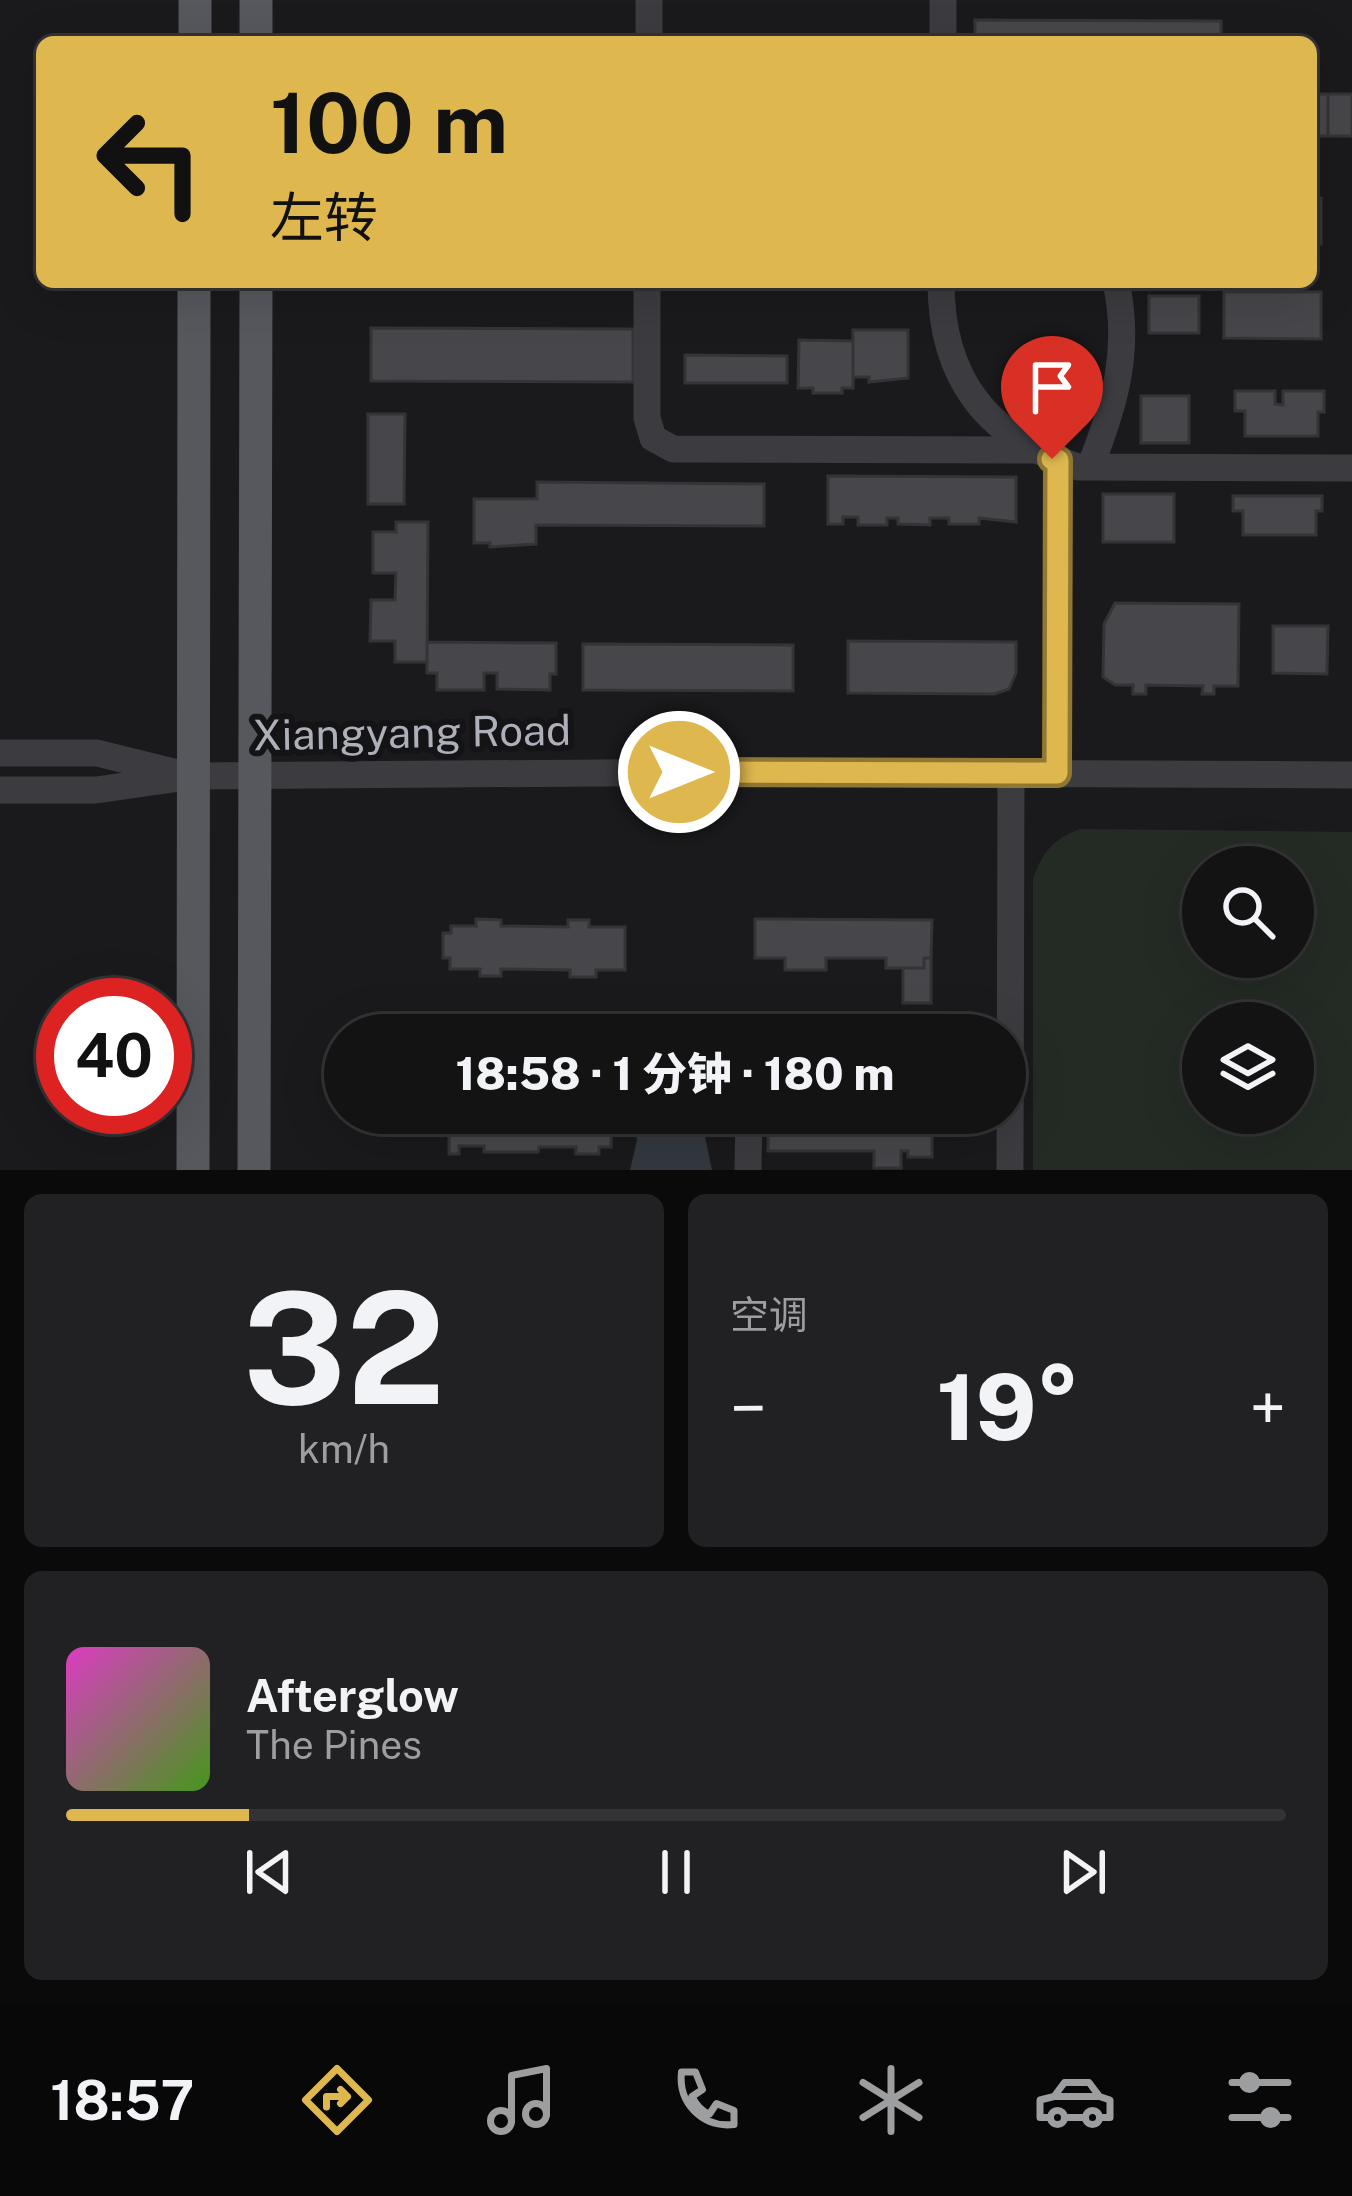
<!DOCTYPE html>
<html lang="zh">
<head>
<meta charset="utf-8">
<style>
  body { margin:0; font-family:"Public Sans","Noto Sans SC",sans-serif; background:#212022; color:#f1f3f6; height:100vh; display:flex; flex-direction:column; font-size:45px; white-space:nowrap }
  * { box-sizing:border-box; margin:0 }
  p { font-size:39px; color:#9d9ea0 }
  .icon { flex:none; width:66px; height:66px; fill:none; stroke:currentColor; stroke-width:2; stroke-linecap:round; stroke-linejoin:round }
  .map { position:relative; height:1170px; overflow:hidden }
  .side { display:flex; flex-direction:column; gap:24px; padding:24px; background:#0b0a0b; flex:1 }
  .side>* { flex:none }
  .banner { position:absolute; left:36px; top:36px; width:1281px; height:252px; border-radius:18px; box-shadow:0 12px 48px #0002,0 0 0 3px #333234; background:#deb84f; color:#111; overflow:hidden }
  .tools { position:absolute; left:1182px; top:846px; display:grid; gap:24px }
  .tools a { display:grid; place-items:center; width:132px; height:132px; border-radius:50%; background:#141314; box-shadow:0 12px 48px #0002,0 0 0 3px #333234; font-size:60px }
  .speed { position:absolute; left:36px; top:978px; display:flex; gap:24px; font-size:60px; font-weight:700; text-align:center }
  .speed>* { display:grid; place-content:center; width:156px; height:156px; border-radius:50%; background:#141314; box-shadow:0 12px 48px #0002,0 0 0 3px #333234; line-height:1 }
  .speed .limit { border:18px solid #d22; background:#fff; color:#111 }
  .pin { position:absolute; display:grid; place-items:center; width:102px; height:102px; color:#fff; margin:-123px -51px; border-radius:50% 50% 50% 0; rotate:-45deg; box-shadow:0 0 12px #0007 }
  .pin .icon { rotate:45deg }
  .me { position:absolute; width:132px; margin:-66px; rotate:90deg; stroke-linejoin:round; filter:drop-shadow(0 0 9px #0008) }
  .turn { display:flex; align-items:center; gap:42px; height:252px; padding:0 36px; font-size:54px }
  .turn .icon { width:156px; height:156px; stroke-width:2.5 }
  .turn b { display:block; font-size:84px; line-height:102px }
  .big { font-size:90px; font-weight:800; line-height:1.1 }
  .side .widget { flex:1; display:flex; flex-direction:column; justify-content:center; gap:18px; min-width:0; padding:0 42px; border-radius:18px; background:#212022 }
  .side .dial { align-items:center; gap:0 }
  .dial b { font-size:156px; line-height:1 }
  .song { display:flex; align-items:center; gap:36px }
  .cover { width:144px; height:144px; border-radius:18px; background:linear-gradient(135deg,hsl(310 70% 55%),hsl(100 70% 35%)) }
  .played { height:12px; border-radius:6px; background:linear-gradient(90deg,#deb84f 15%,#333234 15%) }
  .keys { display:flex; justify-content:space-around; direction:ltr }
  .heat { display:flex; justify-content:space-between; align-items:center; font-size:66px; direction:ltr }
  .side .tiles { flex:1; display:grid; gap:24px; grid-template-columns:1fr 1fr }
  .widget:last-child { grid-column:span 2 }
  .trip { position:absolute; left:324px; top:1014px; width:702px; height:120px; border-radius:60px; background:#141314; box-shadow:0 12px 48px #0002,0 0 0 3px #333234; font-weight:800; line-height:120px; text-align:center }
  .tabs { display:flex; height:192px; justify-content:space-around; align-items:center; background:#080808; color:#9d9ea0 }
  .tabs .icon { width:84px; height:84px }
  .tabs .active { color:#deb84f }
  .tabs b { font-size:54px; color:#f1f3f6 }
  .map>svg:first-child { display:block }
  .green { fill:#242b25; fill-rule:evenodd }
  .water { fill:#333940 }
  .building { fill:#47474b; stroke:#343437; stroke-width:3 }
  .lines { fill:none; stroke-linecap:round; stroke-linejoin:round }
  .minor { stroke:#3b3b40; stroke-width:27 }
  .major { stroke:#57585e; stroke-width:33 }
  .route-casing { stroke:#907833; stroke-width:30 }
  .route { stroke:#deb84f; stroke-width:21 }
  .labels { text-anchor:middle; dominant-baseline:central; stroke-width:12; stroke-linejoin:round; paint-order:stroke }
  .street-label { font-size:42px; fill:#adb0b9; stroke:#141416 }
</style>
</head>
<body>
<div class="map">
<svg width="1352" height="1170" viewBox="0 0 1352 1170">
  <rect width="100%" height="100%" fill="#1a191b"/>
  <path class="green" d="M1080 829 1352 832V1170H1033V880C1041 853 1054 838 1080 829ZM1203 867H1293V957H1203ZM1203 1023H1293V1113H1203Z"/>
  <path class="water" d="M634 1113H700L712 1170H630L637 1140Z"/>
  <path class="building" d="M975 20 1221 21V42H975Z
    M366 38 623 40V42H366Z
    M670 40 915 41 670 42Z
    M1311 94H1328V136H1311Z
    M1328 94H1352V136H1328Z
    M1311 197 1321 198V244H1311Z
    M1224 292H1321V339L1224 338Z
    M1149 296H1199V333H1149Z
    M371 328 633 329V382L371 381Z
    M853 330H908V378L869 382V377H853Z
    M799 340 853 341V388H842V393H813V388H798Z
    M685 355 787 356V383H685Z
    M1235 391H1275V404L1283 405V391H1324V412H1318V436H1245V411H1235Z
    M1141 396H1189V443H1141Z
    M368 414H405L404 504H368Z
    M828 476 1016 477V522L979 518V524H949V518H930V525L898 524V518H887V525H858V517H843V524H828Z
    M537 482 764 484V526L536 525V544L490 547V543H474V499H537Z
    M1103 494H1174V542H1103Z
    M1233 496H1322V511H1316V535H1243V511H1233Z
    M396 522H428L427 662H395V641H370L371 600H395L396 573H373V532H396Z
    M1115 603 1239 604 1238 686H1214V694H1202L1203 686 1146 685V694H1133V685H1115L1103 677 1104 624Z
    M1273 626H1328L1327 674 1273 673Z
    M848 641 1016 642V673L1009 689 994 694 848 693Z
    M427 642 556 643V674H550V690L497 689V673H484V690H437V673H427Z
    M583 644 793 645V691L583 690Z
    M476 919 501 920V926L568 927V920H589V927H625V970H596V977H570V970L501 969V976H480V969H450V958H443V933H451V926H476Z
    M755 919 932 920 931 958H924V968H886V958H826V970H785V958H755Z
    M924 958H931V1003H903V968H924Z
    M449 1113H611V1147H599V1154H576V1147H539L538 1152H484V1146H459V1154H449Z
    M769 1113H932V1157H908V1151H901V1168H874V1151H768Z"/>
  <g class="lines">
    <path class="minor" d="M649 42V0
      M943 42V0
      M647 282V418L653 438 673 449 1033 450
      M941 282C941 379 987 437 1078 467L1352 468
      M1090 467C1115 404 1131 350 1116 282
      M0 753H97L178 773
      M1057 773 1058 461
      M0 790H96L194 776 726 772 1352 775
      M748 1170 749 1113
      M1010 1170 1011 773"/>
    <path class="major" d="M195 42V0
      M256 42V0
      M193 1170 194 282
      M254 1170 256 282"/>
  </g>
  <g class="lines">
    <g class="route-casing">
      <path id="route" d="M679 772 1057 773 1058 460 1052 459"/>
    </g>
    <use href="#route" class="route"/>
  </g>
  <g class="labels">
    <g class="street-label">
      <text transform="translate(412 732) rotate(-1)">Xiangyang Road</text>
    </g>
  </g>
</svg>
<div class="tools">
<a><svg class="icon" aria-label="search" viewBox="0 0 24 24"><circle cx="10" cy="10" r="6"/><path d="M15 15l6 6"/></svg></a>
<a><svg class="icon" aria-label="layers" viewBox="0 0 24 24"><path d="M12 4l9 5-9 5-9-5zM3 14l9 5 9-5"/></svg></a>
</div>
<div class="speed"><div class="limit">40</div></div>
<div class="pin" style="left:1052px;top:459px;background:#d93025"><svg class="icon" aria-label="arrive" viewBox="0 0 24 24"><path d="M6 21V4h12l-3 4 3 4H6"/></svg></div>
<svg class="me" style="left:679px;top:772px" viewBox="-20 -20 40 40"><circle r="17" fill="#deb84f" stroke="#fff" stroke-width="3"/><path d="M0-11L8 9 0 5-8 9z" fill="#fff"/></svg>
<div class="trip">18:58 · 1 分钟 · 180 m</div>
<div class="banner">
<div class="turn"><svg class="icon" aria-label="left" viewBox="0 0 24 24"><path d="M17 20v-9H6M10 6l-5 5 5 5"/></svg><div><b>100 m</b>左转</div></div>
</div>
</div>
<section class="side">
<div class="tiles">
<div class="widget dial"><b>32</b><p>km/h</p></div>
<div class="widget"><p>空调</p>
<div class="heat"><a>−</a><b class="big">19°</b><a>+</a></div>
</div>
<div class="widget">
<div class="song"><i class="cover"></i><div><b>Afterglow</b><p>The Pines</p></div></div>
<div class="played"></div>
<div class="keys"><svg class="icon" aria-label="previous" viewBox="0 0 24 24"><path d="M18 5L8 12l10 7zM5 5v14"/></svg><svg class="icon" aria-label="pause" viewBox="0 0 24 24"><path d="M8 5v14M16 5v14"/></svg><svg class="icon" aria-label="next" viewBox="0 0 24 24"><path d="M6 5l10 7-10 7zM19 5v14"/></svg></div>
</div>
</div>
</section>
<nav class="tabs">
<b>18:57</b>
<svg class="icon active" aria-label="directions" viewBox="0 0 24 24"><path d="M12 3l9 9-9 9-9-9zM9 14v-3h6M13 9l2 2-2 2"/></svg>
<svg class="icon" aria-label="music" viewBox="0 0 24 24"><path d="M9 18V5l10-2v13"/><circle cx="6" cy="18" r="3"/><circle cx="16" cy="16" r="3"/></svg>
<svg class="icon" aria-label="phone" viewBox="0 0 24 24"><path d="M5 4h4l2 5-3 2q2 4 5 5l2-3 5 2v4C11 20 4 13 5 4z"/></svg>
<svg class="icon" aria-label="climate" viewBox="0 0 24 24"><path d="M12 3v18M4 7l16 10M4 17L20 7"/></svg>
<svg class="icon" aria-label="car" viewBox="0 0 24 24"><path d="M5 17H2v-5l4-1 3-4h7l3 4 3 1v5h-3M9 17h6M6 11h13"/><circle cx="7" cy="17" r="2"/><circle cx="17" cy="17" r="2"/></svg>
<svg class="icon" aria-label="filters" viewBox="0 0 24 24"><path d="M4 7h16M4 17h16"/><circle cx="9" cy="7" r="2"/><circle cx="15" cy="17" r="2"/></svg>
</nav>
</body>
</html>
